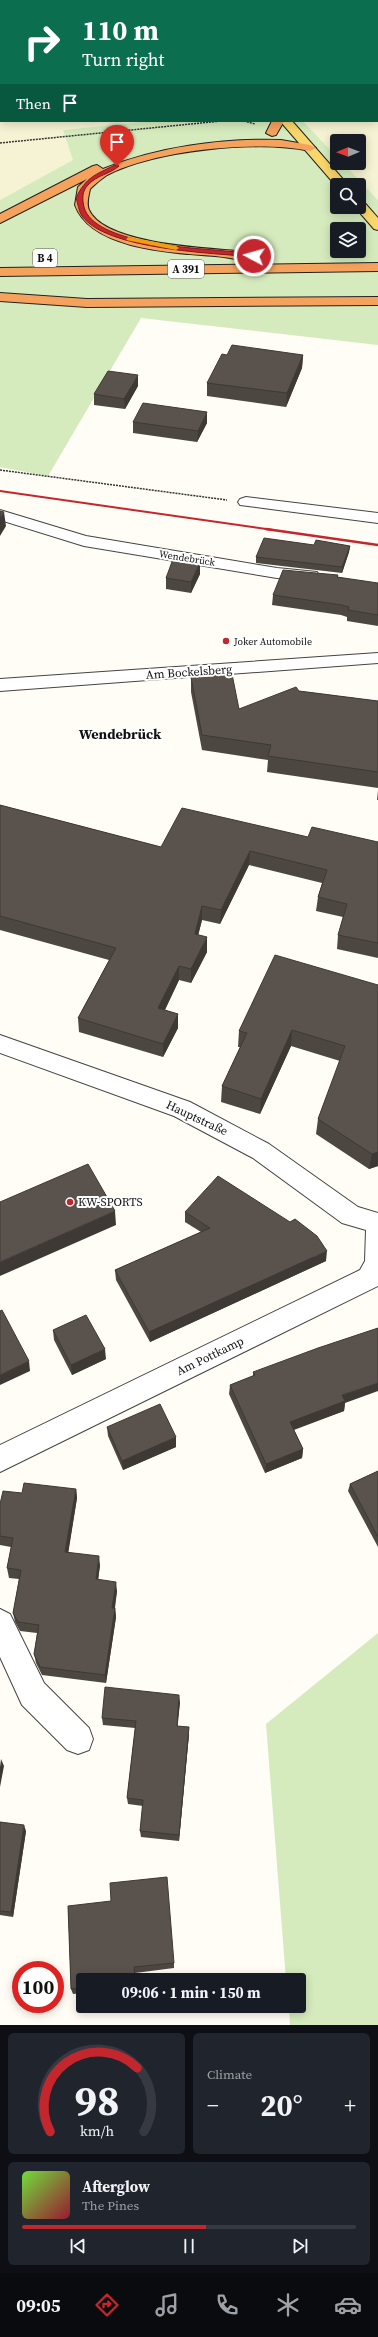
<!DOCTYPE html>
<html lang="en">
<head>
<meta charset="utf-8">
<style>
  body { margin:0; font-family:"Source Serif 4",serif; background:#20242c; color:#f1f3f6; height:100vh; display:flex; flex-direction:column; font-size:15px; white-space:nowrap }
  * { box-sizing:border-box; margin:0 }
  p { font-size:13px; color:#9ea1a6 }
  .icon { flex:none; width:22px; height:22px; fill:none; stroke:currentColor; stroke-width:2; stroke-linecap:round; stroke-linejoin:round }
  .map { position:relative; height:2025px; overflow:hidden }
  .sheet { display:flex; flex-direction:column; gap:8px; padding:8px; background:#0d0f14; flex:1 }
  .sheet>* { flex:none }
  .top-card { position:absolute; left:0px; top:0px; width:378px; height:122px; box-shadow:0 2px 10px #0003; background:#0b6e4f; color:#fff; overflow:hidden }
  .needle { width:26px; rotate:269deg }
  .buttons { position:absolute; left:330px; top:134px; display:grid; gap:8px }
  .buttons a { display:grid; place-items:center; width:36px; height:36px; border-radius:4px; background:#171b24; box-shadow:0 2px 10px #0003; font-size:20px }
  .speed { position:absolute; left:12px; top:1961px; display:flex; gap:8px; font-size:20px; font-weight:700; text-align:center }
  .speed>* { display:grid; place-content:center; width:52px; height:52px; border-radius:50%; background:#171b24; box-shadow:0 2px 10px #0003; line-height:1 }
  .speed .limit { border:6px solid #d22; background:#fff; color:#111 }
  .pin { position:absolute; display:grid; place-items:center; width:34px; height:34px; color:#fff; margin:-41px -17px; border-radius:50% 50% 50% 0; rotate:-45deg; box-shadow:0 0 4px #0007 }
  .pin .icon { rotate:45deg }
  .me { position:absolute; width:44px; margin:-22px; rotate:276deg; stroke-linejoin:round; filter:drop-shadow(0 0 3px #0008) }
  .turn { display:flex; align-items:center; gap:14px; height:84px; padding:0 16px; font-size:18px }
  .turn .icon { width:52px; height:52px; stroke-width:2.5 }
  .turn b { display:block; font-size:28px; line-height:34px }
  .then { display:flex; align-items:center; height:38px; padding:0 16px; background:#0003; gap:8px; font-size:15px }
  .big { font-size:30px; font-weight:700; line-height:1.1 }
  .sheet .tile { flex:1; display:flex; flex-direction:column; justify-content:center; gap:6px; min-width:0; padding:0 14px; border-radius:6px; background:#20242c }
  .sheet .dial { align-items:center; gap:0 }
  .dial svg { height:104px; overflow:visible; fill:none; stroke:#363941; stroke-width:7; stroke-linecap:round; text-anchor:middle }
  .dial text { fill:#f1f3f6; stroke:none }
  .song { display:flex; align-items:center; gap:12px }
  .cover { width:48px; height:48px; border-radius:6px; background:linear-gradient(135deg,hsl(100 70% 55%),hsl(350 70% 35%)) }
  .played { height:4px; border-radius:2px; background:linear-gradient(90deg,#c4262e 55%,#363941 55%) }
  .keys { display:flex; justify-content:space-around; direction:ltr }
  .heat { display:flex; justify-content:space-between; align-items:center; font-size:22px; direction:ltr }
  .sheet .tiles { flex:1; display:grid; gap:8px; grid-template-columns:1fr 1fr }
  .tile:last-child { grid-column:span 2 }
  .trip { position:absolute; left:76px; top:1973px; width:230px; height:40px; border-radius:4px; background:#171b24; box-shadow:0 2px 10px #0003; font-weight:700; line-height:40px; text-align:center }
  .menu { display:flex; height:64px; justify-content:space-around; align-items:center; background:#090b0e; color:#9ea1a6 }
  .menu .icon { width:28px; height:28px }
  .menu .current { color:#c4262e }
  .menu b { font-size:18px; color:#f1f3f6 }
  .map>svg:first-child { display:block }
  .farmland { fill:#f6f3d4 }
  .green { fill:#d5ebbd; fill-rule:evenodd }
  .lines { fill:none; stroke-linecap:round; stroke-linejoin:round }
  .minor-casing { stroke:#444; stroke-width:2 }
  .major-casing { stroke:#222; stroke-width:2 }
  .highway-casing { stroke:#222; stroke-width:2 }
  .path { stroke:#333; stroke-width:1.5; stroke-dasharray:2 1; stroke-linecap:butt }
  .minor { fill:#fff; fill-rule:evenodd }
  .major { fill:#f9d66b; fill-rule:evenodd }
  .highway { fill:#f5a25d; fill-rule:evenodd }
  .rail-far1 { stroke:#c4262e; stroke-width:2 }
  .rail { stroke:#c4262e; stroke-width:2.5 }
  .wall { fill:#4d4742 }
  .shaded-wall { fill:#3f3936 }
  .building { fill:#5a524d; stroke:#3f3936 }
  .route { fill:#c4262e; stroke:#7f191e }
  .slow { fill:#f59e0b }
  .poi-dot { fill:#c4262e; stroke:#fff; stroke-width:1.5 }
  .labels { text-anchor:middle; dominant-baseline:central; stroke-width:4; stroke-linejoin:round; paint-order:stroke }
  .far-street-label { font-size:10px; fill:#111; stroke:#fff }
  .far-poi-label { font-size:10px; fill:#111; stroke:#fff; text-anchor:start }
  .shield { fill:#fff; stroke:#585858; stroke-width:1 }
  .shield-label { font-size:11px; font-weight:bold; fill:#111 }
  .street-label { font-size:12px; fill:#111; stroke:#fff }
  .poi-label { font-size:12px; fill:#111; stroke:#fff; text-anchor:start }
  .quarter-label { font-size:14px; font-weight:bold; fill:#111; stroke:#fff }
</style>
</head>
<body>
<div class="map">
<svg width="378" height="2025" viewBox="0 0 378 2025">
  <rect width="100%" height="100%" fill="#fffdf5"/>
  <path class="farmland" d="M0 0 87 1H1V121H152L63 130 74 160 0 200Z
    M377 82H378V200L343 163H359V141H337V157L303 121H377Z"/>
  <path class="green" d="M152 121H303L337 157V163H343L378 200V345L141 318 48 476 0 467V200L73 160 63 130ZM337 185H359V207H337ZM337 229H359V251H337Z
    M378 1633V2025H290L289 2006H299V1980H286L266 1724Z"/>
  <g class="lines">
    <g class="minor-casing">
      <path id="minor" d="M287 0H297L298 1H288Z
        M377 70H378V77H377Z
        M246 497 378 513V523L240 505 238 502 240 499Z
        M0 510 86 536 277 568 317 572 319 576 317 580 311 581 277 578 84 546 0 520Z
        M378 653V663L0 691V679Z
        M0 1035 190 1102 269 1144 358 1207 378 1213V1286L0 1472V1445L360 1270 365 1261 366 1230 342 1223 253 1158 174 1116 0 1053Z
        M0 1609 10 1614 44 1683 89 1728 93 1739 89 1750 78 1754 67 1750 22 1705 0 1657Z"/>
    </g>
    <g class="major-casing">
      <path id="major" d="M107 0H118L119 1H108Z
        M280 121H292L348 185H337V187Z
        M359 200 363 201 378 218V230L374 229 355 207H359Z"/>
    </g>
    <g class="highway-casing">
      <path id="highway" d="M272 121H284L276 135 272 136 266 133Z
        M281 140 310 145 316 148 310 151C257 140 156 150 107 175 101 179 95 184 90 189 89 195 86 203 89 210 105 246 217 249 253 252L258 253 259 256 258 259C245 262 228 257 215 256 175 253 91 250 75 205L78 187 87 179 0 223V214L93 166 97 165 103 169C157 147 222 138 281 140Z
        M378 263V271L0 276V268Z
        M0 293 87 299 378 297V305L87 307 0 301Z"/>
    </g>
    <path class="path" d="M86 0 89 1
      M244 121 255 124
      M0 143 221 121
      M0 470 227 500"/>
    <use href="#minor" class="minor"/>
    <use href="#major" class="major"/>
    <use href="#highway" class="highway"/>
    <path class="rail-far1" d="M0 491 273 530"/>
    <path class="rail" d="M266 529 378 545"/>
  </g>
  <path class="wall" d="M310 0H378V59L377 58V1H310Z
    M227 355H303L302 368 286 407 207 396V383Z
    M138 386 125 409 94 405V394Z
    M133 422 207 423 197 442 133 433Z
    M314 545 350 546 349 552 342 573 256 563V557Z
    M200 563V574L191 593 166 589V578Z
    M338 575V577L378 584V626L347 621V617L341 615 272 605 273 595Z
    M191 677 239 709 299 691 378 701V788L267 772 268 760 202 750 191 692Z
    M378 790V800H377Z
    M0 805 161 847 308 837 378 842V958L337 949 338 935 343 917 316 911 318 897 322 883 249 865 220 924 202 920 198 935 207 952 191 983 179 980 165 1010 178 1014V1028L163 1057 79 1032 78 1018 109 960 0 930Z
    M378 985V1166L369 1169 316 1134 318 1119 340 1061 291 1046 260 1114 221 1102 222 1086 240 1047H238L239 1031Z
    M185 1212 326 1261 150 1342 116 1280 115 1270 201 1232 185 1222Z
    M53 1330 106 1359 72 1375 54 1340Z
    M253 1372 345 1403 344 1411 294 1430 303 1449 302 1458 265 1473 229 1394 230 1385 253 1376Z
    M107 1427 176 1447 123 1470 108 1436Z
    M378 1471V1547L348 1491 350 1484Z
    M76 1489 77 1498 68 1552 100 1565 98 1580 117 1591 115 1608 116 1617 106 1683 42 1675 36 1663 34 1654 37 1633 20 1631 15 1622 13 1613 19 1579 9 1578 7 1568 11 1547 0 1545V1504L22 1493Z
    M180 1702 177 1726 189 1734 179 1841 141 1837 140 1831 143 1806 128 1804 127 1798 135 1728 103 1725 102 1718Z
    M0 1822 26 1831 13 1917 0 1915Z
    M68 1906 174 1963V1968L135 1973V1980H83V1993L73 1994 71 1989Z"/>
  <path class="shaded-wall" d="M303 355 302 368 286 407 287 393Z
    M138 375V386L125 409 124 399Z
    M207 412V423L197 442 198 431Z
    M4 512 6 526 0 536V519Z
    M350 546 349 552 342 573V567Z
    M200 563V574L191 593V582Z
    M250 851 249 865 220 924 221 910Z
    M202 906V920L195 948V934Z
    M207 937V952L191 983V969Z
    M179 966V980L159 1022 158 1008Z
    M178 1014V1028L163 1057V1044Z
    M292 1030 291 1046 260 1114 261 1099Z
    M378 1152V1166L369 1169 372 1154Z
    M115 1211 116 1225 0 1276V1262Z
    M327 1251 326 1261 150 1342 149 1332Z
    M105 1349 106 1359 72 1375 71 1365Z
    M29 1361 30 1371 0 1385V1375Z
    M378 1383V1391L345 1403 344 1411 289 1431 290 1422 342 1395Z
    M176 1437V1447L123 1470 122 1461Z
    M303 1449 302 1458 265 1473 266 1464Z
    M76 1489 77 1498 67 1561 65 1552Z
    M99 1556 100 1565 97 1588 96 1579Z
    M116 1582 117 1591 113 1617 112 1608Z
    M115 1608 116 1617 106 1683 105 1675Z
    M179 1695 180 1702 177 1733V1726Z
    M189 1727V1734L179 1841V1835Z
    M1 1759 4 1766 0 1787V1767Z
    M24 1825 26 1831 13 1917 11 1912Z"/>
  <path class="building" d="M320 0H378V49L377 48V1H321Z
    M232 345 303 355 287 393 207 383 222 354 227 355Z
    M108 371 138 375 124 399 94 394Z
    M143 403 207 412 198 431 133 422Z
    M0 511 4 512 0 519Z
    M264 538 314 545 316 540 350 546 342 567 256 557Z
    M173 559 200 563 191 582 166 578Z
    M283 570 338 575 337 577 378 583V615L348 610 349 607 342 605 273 595Z
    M232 674 239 709 296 687 299 691 378 701V772L268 756 271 745 202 735 191 677Z
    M0 805 161 847 182 808 308 837 312 827 378 842V943L338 935 347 904 318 897 327 870 250 851 221 910 202 906 195 934 207 937 191 969 179 966 158 1008 178 1014 163 1044 78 1018 116 948 0 916Z
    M275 955 378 985V1152L372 1154 318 1119 345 1046 292 1030 261 1099 222 1086 247 1033 239 1031Z
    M88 1164 115 1211 0 1262V1202Z
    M218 1176 290 1222 295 1219 317 1236 327 1251 149 1332 115 1270 210 1228 185 1212Z
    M2 1310 29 1361 0 1375V1311Z
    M86 1315 105 1349 71 1365 53 1330Z
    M378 1328V1383L342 1395 345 1401 290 1422 303 1449 266 1464 230 1385 255 1375 253 1372 318 1348Z
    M160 1404 176 1437 122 1461 107 1427Z
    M378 1471V1537L350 1484Z
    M24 1483 76 1489 65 1552 99 1556 96 1579 116 1582 112 1608H115L105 1675 40 1667 34 1654 39 1625 18 1622 13 1613 21 1570 7 1568 13 1538 0 1536V1504L3 1491 22 1493Z
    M105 1687 179 1695 177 1726 189 1727 179 1835 140 1831 143 1800 127 1798 136 1721 102 1718Z
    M0 1822 24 1825 11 1912 0 1911Z
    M167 1877 174 1963 134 1967 135 1980H83V1988L71 1989 68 1906 111 1901 110 1883Z"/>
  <path class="route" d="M115 165 119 166C110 174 97 175 88 185 82 191 82 199 84 207 94 244 194 248 226 251 235 252 249 251 256 256L254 257C213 253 107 250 82 216 79 212 78 204 76 198 86 177 95 175 115 165Z"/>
  <path class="slow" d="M128 237 176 246 179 248 176 250 126 240Z"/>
  <g class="poi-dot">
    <circle cx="226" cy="641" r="4"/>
    <circle cx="70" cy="1202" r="4"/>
  </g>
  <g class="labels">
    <g class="far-street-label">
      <text transform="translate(187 558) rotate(9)">Wendebrück</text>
    </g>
    <g class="far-poi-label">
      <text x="234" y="641">Joker Automobile</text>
    </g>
    <g class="shield">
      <rect x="33" y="249" width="24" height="18" rx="3"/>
      <rect x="168" y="260" width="36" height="18" rx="3"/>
    </g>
    <g class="shield-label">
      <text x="45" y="258">B 4</text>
      <text x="186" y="269">A 391</text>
    </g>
    <g class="street-label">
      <text transform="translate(189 672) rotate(-4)">Am Bockelsberg</text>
      <text transform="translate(197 1118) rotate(25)">Hauptstraße</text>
      <text transform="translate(210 1356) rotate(-26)">Am Pottkamp</text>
    </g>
    <g class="poi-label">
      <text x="78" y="1202">KW-SPORTS</text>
    </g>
    <g class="quarter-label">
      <text x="120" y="734">Wendebrück</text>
    </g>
  </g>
</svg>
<div class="buttons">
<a><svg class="needle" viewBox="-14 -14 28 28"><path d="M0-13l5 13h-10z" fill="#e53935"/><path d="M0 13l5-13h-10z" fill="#9ea1a6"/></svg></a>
<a><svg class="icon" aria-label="search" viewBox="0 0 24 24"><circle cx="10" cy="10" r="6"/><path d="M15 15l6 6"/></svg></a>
<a><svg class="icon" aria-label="layers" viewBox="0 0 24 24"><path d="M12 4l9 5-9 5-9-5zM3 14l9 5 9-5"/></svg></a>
</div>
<div class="speed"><div class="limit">100</div></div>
<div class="pin" style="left:117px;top:166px;background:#d93025"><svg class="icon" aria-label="arrive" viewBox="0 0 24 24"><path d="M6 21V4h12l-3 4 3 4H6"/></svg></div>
<svg class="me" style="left:254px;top:256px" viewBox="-20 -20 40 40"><circle r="17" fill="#c4262e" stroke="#fff" stroke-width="3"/><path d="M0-11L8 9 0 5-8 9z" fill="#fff"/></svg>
<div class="trip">09:06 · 1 min · 150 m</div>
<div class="top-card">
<div class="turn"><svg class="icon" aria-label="right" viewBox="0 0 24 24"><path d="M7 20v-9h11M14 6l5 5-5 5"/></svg><div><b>110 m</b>Turn right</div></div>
<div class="then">Then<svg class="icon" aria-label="arrive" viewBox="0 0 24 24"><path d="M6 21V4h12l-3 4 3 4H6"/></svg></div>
</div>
</div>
<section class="sheet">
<div class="tiles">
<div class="tile dial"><svg viewBox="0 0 100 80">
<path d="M14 69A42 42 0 1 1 86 69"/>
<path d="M14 69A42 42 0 0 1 81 20" stroke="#c4262e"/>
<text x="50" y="56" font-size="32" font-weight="700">98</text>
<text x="50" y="72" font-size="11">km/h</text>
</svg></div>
<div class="tile"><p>Climate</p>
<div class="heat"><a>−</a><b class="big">20°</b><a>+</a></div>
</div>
<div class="tile">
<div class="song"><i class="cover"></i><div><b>Afterglow</b><p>The Pines</p></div></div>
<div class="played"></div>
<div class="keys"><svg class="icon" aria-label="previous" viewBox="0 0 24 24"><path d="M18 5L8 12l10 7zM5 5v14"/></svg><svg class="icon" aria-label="pause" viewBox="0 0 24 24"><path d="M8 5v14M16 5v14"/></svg><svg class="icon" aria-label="next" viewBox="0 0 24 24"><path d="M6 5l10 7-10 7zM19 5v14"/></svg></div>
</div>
</div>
</section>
<nav class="menu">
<b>09:05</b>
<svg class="icon current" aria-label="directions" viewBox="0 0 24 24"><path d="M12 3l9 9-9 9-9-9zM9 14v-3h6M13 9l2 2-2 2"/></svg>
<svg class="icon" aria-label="music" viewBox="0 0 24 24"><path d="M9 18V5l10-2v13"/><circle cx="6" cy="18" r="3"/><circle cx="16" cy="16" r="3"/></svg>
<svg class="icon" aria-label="phone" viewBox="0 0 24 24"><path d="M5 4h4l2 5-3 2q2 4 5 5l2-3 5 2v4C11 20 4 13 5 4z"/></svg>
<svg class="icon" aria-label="climate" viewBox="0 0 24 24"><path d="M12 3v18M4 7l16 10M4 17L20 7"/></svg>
<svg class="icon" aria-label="car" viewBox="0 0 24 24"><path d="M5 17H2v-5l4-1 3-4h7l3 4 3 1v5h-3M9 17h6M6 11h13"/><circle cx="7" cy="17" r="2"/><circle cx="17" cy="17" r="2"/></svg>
</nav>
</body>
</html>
